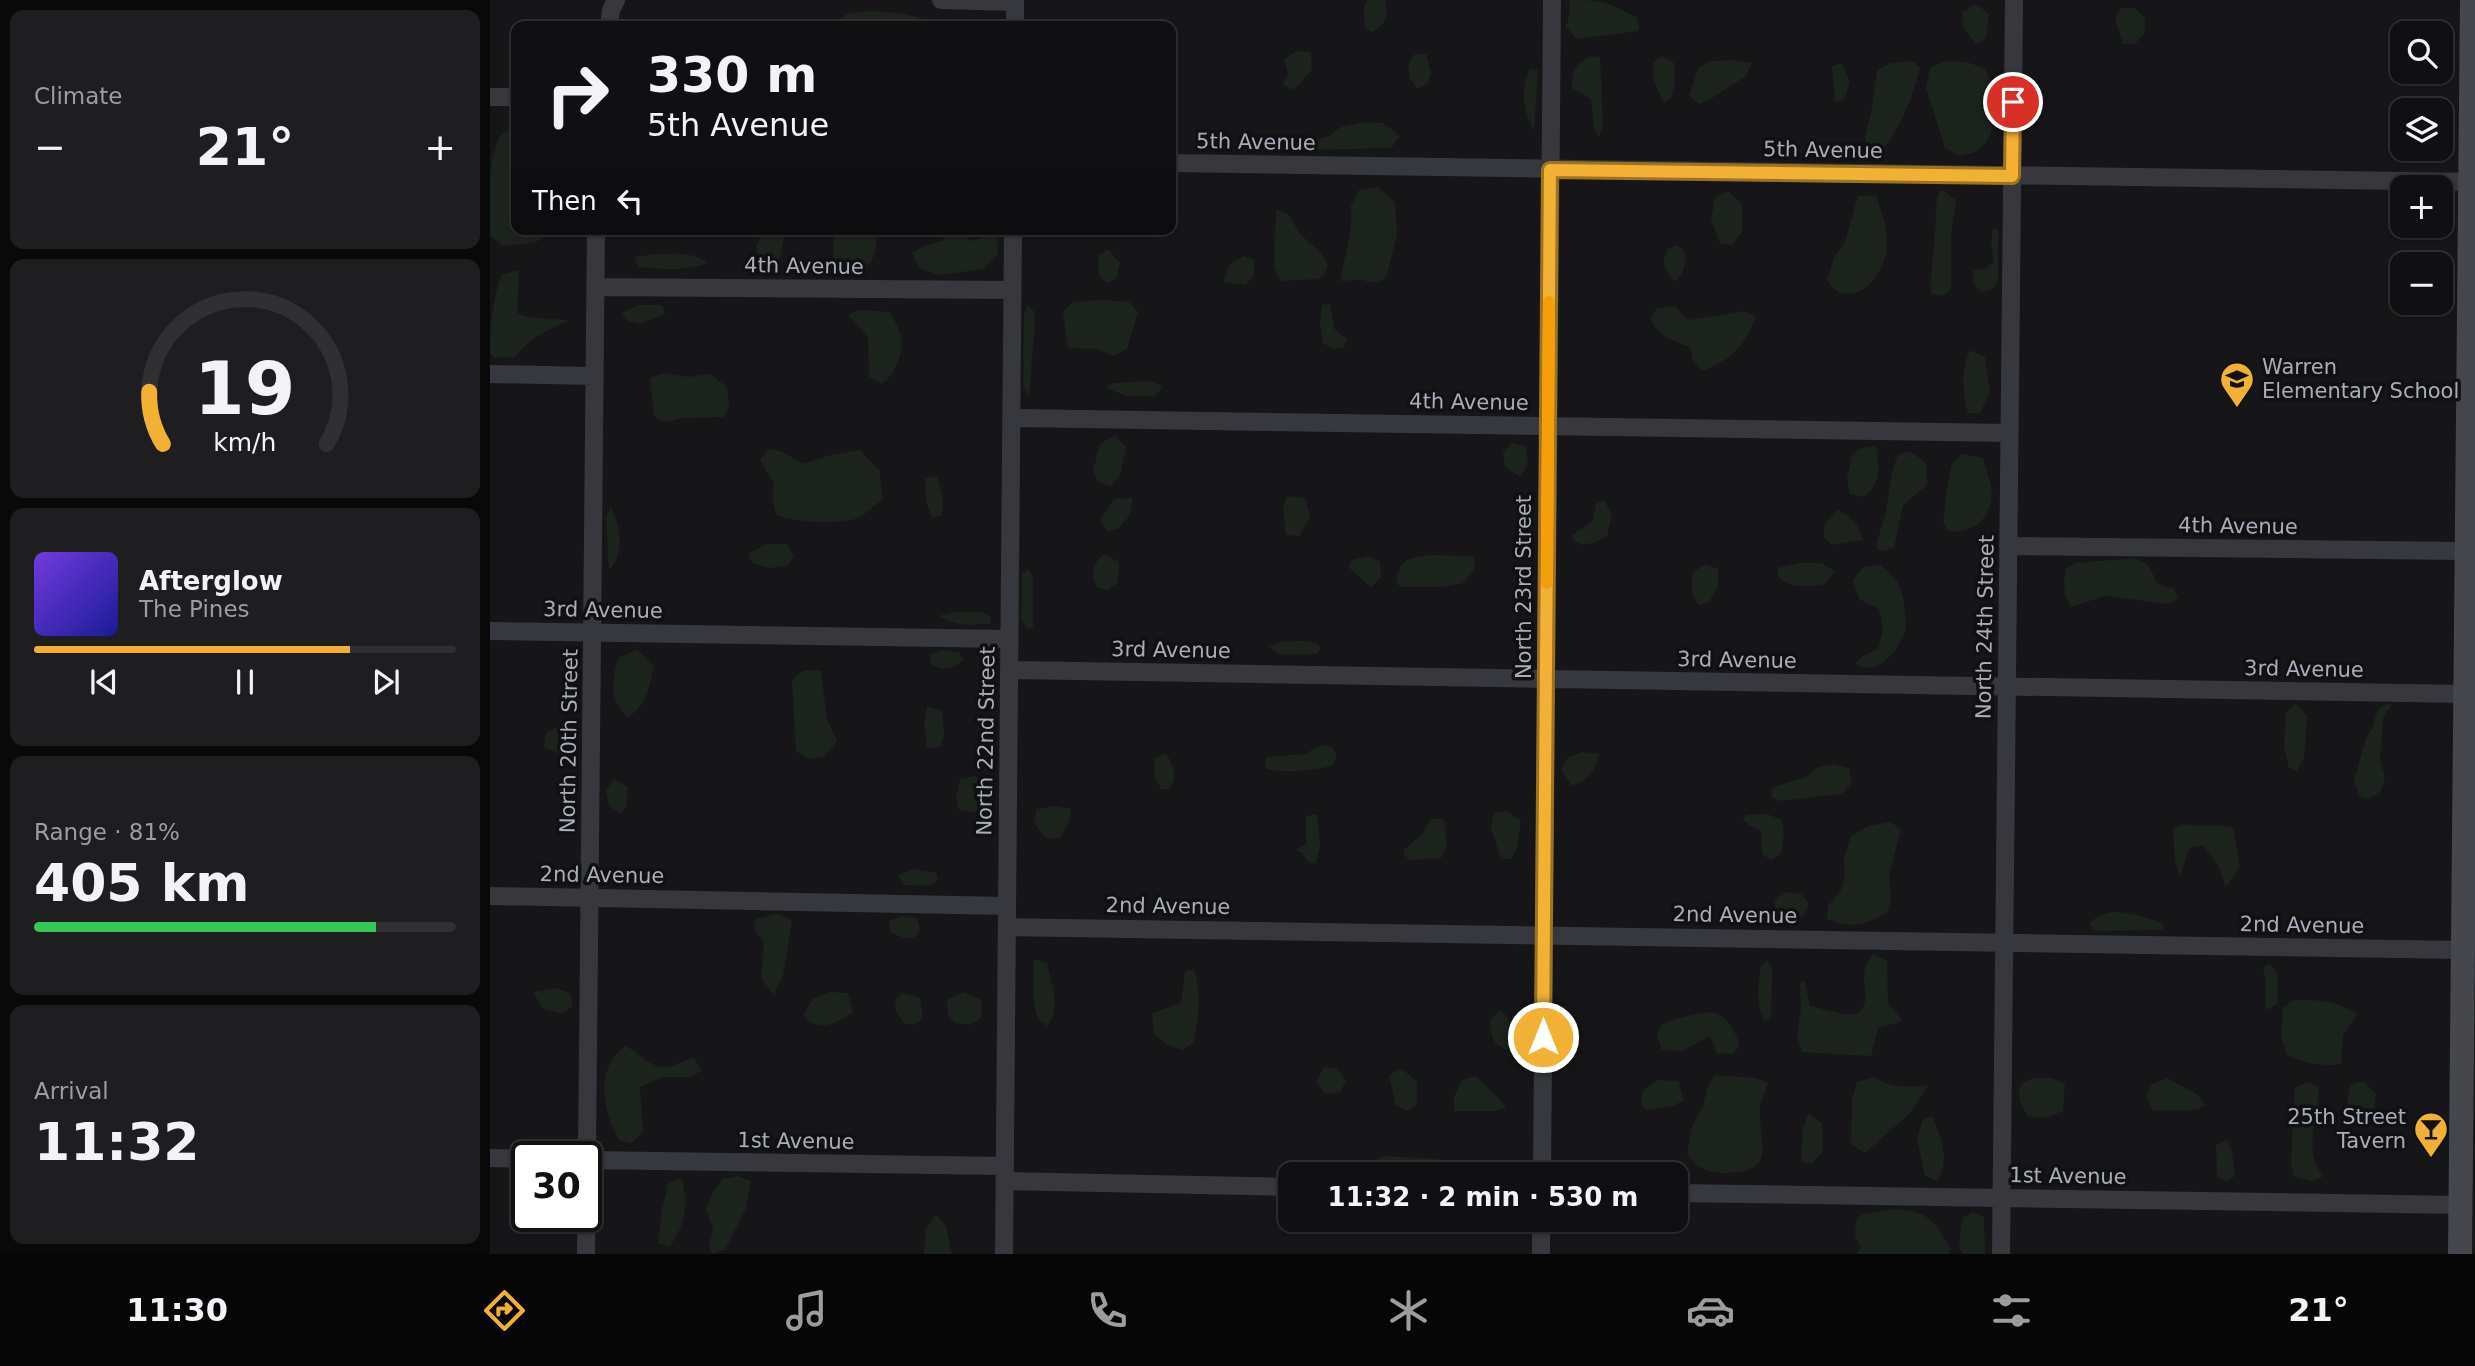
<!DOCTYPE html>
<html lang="en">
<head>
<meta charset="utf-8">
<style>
  body { margin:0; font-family:"DejaVu Sans",sans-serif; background:#1e1e20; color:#f1f3f6; height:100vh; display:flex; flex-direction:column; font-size:26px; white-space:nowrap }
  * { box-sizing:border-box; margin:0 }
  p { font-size:23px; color:#9c9d9f }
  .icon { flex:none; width:38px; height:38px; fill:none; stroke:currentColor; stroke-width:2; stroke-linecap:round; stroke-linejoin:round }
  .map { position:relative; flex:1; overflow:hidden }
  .drawer { display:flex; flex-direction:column; gap:10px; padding:10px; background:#09090a; width:490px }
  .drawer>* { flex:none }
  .banner { position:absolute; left:21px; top:21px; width:665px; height:214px; border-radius:14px; box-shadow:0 2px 5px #0004,0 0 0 2px #303032; background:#101012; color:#f1f3f6; overflow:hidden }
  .tools { position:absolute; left:1900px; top:21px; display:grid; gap:14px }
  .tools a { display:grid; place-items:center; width:63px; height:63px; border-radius:14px; background:#101012; box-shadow:0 2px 5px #0004,0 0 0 2px #303032; font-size:35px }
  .speed { position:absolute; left:21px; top:1141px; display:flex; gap:14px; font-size:35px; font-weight:700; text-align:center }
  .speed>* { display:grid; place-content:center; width:91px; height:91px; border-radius:50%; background:#101012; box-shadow:0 2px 5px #0004,0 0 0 2px #303032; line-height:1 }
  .speed .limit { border:4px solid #111; border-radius:10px; background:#fff; color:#111 }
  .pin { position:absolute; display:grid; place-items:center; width:60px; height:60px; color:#fff; margin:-30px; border:4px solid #fff; border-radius:50%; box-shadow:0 2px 7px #0007 }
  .me { position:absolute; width:77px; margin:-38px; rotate:0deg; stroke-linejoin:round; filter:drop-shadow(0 0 5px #0008) }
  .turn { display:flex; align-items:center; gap:24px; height:147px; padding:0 21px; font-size:32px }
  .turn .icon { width:91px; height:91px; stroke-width:2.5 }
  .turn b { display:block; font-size:49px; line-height:60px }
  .then { display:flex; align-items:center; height:66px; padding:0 21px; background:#0003; gap:14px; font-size:26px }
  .big { font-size:52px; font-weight:700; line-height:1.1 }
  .drawer .widget { flex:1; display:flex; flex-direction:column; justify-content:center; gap:10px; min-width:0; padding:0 24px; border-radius:14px; background:#1e1e20 }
  .drawer .dial { align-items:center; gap:0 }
  .dial svg { height:182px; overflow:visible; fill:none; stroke:#303032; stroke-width:7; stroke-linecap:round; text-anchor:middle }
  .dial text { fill:#f1f3f6; stroke:none }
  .song { display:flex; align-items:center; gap:21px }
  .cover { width:84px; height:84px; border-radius:10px; background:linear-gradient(135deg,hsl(260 70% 55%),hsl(240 70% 35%)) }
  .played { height:7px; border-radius:4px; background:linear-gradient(90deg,#f2b134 75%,#303032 75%) }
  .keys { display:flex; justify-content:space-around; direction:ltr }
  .heat { display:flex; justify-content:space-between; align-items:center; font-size:38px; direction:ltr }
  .charge { height:10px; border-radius:5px; background:linear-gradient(90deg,#34c759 81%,#303032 0) }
  .trip { position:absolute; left:788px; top:1162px; width:410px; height:70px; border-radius:14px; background:#101012; box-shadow:0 2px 5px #0004,0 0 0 2px #303032; font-weight:700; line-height:70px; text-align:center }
  .dock { display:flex; height:112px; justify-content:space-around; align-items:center; background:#060607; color:#9c9d9f }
  .dock .icon { width:49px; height:49px }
  .dock .selected { color:#f2b134 }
  .dock b { font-size:32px; color:#f1f3f6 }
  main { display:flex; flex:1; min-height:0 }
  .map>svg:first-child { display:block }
  .green { fill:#1c231d }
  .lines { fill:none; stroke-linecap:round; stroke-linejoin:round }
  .street { stroke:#37383d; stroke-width:18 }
  .secondary { stroke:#45474d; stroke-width:24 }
  .route-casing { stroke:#9d7322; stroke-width:18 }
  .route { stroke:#f2b134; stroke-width:12 }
  .slow { stroke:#f59e0b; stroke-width:12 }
  .labels { text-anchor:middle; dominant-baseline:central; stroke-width:7; stroke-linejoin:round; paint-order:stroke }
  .street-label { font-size:21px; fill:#a8adb8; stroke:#111113 }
  .poi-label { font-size:21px; fill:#a8adb8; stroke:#111113; text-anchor:start }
</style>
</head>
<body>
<main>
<section class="drawer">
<div class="widget"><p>Climate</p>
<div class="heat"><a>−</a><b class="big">21°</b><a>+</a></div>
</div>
<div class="widget dial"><svg viewBox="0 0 100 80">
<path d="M14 69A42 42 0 1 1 86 69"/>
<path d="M14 69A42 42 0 0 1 8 46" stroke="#f2b134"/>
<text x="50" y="56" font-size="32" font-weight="700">19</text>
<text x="50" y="72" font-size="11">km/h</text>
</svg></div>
<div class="widget">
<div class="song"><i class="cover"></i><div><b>Afterglow</b><p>The Pines</p></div></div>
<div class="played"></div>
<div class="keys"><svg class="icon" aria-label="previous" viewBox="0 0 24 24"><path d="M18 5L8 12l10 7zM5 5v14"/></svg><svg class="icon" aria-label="pause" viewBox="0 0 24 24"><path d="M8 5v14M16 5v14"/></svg><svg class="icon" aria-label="next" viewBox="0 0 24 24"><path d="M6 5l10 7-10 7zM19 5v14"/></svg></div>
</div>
<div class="widget"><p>Range · 81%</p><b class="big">405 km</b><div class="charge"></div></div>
<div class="widget"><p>Arrival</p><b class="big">11:32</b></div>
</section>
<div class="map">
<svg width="1985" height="1254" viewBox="0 0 1985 1254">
  <rect width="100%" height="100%" fill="#161618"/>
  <path class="green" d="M877 0H895C899 15 896 24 883 32L875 28 874 7Z
    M1079 0C1113 0 1118 2 1148 18L1149 31 1087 39 1076 27 1080 13Z
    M1486 4 1499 14 1496 38 1486 44 1474 29 1472 12Z
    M1631 8H1644L1655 17V32L1645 44H1633L1625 19Z
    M382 11 409 13 431 18 432 26H352L348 20 359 13Z
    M806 51 821 52 822 70 804 90 793 85 798 74 794 59Z
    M925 54H936L941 72 938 84 927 89 920 78 918 64Z
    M1101 56 1110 57 1113 127 1109 137 1104 129 1101 99 1082 88C1082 69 1085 64 1101 56Z
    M1172 56 1184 63 1185 81 1181 99 1174 103 1163 80V63Z
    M1244 60 1262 63 1256 76 1219 100 1209 104 1199 95 1209 67 1221 61Z
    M1424 61 1430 68C1422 99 1411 128 1390 153H1379L1375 137 1381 113 1387 71 1400 63Z
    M1455 61 1477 62 1495 69C1505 90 1510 131 1491 148 1486 153 1476 154 1470 156L1455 148 1436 88 1440 68Z
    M1352 63 1360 82 1354 100 1345 102 1342 66Z
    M1040 69 1048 70 1044 131C1034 111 1029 89 1040 69Z
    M873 122 893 123 910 136 901 148 819 150 817 142 837 137 851 127Z
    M22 126 26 128V229H68L46 242 14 246 0 236V176L2 159 9 137Z
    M888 187 905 202 907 234 896 278 887 283 871 280 850 281 861 229V206L869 190Z
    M1451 189 1466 200 1461 233V289L1452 296 1441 294C1440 273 1444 254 1445 233 1447 216 1443 204 1451 189Z
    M1238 191 1252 204V232L1242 245 1230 244 1221 219 1225 198Z
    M1386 195C1392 215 1400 232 1396 254 1391 282 1357 313 1337 280L1345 255 1355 242 1368 196Z
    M786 210 798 214 810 234 832 254 838 266 834 275 828 279 790 281 784 267Z
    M1503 228 1508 231V280L1503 289 1491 292 1483 282V271L1497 268 1504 261 1501 242Z
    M274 229H288L294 237 289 261 282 274 270 268 266 247Z
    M351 229H386V249L381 263 367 271 355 268 344 260 343 241Z
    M455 229H468L480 241 506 234 508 254 494 269 448 275 429 268 422 253 434 246 453 241Z
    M1187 245 1195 252C1195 265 1195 274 1184 282L1173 264 1177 249Z
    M618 249 630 263 626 279 617 283 609 275 608 256Z
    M165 254C181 254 204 251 217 263 195 272 171 269 148 267L144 257Z
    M754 256 765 260 763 277 755 285 733 282 739 265Z
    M29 270 27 313C45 321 61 317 80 321 58 329 40 338 25 357L5 358 0 353C0 321 2 306 11 275Z
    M613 300 639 302 648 312 637 349 624 356 606 349 578 348 573 312 582 302Z
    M840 304 845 330 857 339 854 348 843 349 833 343 830 326 832 305Z
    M149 305H171L176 313 150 324 136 320 132 313Z
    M537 305 544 311 545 323 539 396 533 386 534 313Z
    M1185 306 1198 320 1255 311 1266 317C1254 347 1243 358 1213 371L1203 361 1200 347C1184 341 1166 335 1160 318L1167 308Z
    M370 310 400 312C404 319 410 330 411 338 413 354 405 375 392 384L379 377 378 337 358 315Z
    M1480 350 1495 357 1500 391 1490 413H1478C1472 390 1471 372 1480 350Z
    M174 373 198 377 220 374 237 387 239 407 234 417 192 418 175 422 164 416 160 378Z
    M661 381 673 386 665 396H637L616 388 622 383Z
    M625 435 636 447 630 476 621 486 608 482 603 471 610 444Z
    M1022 443 1036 446 1038 464 1030 477 1015 467 1013 452Z
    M1386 446C1389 465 1392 485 1373 497L1360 494 1357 478 1362 455 1371 448Z
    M279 449 293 452 312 464 341 455 370 450 389 470 393 499C386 504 378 512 370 517 355 525 302 522 286 515L282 497 284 484 270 460Z
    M1420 451 1436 463 1437 485 1413 505 1404 547 1392 551 1386 548C1388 536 1392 527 1395 515 1400 494 1399 475 1408 455Z
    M1472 454 1493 458C1495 467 1499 476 1501 486 1506 514 1485 535 1458 531L1453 522 1458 482 1462 464Z
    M447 476 453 498 452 515 442 518 436 501 435 478Z
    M797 496 815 498 820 518 809 536 796 535 793 509Z
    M643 498 640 515 628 529 617 531 610 520 624 499Z
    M1114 500 1122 515 1117 536 1106 542 1092 545 1083 540 1082 535 1103 521 1106 504Z
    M121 508C131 527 135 553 119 570L116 516Z
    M1347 510C1362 515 1369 526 1373 540L1341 545 1334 537V525Z
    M276 544H297L304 557 297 566 278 568 262 563 258 554Z
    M613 554 629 562 628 582 618 590 607 588C600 574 602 566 613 554Z
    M938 555 984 556 985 569 973 583 954 587H910L906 581C911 558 917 559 938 555Z
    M878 556 890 562 891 577 881 587 859 568 861 560Z
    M1646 558C1649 561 1654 562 1657 565 1669 578 1659 585 1683 588L1689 598 1678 604 1615 596 1581 607C1573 595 1573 582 1576 568L1586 563Z
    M1308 563H1331L1345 571 1335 584C1317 587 1302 589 1288 577V568Z
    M1216 564 1228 569V588L1218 603 1209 605C1200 596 1201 583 1203 572Z
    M1391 565C1397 571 1406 578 1409 585 1413 595 1416 613 1416 623 1415 646 1387 680 1365 663L1373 656 1388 649 1393 630 1389 609 1369 599 1363 580 1373 567Z
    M539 569 543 578V628L537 629 531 617 532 574Z
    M466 612H493L500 616 501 623C482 626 465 626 448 616Z
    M813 641 826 643 831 648 827 654H788L779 647 790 642Z
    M147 650 164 665C159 686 158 707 137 717 119 700 121 679 129 657Z
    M451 650 469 652 473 660C462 670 455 671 441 665L440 655Z
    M314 670 331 671 337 719 347 741 335 756 318 759 306 751 302 680Z
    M1806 704 1817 716 1814 757 1807 771 1799 768 1794 746 1796 712Z
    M1902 704 1893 718 1890 760 1895 778 1891 791 1879 799 1870 797 1864 781 1876 738 1883 727 1886 713 1893 705Z
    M437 706 452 711 454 734 450 747 437 748 434 724Z
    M70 725 84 737 81 751 70 754 54 747 56 733Z
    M830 746H841L847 756 843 765C826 771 791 774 775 768L776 757 815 754Z
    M1092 752 1109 754C1106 771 1098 780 1082 786L1071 770 1078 757Z
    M676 753C683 766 689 776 679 789H671L665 778 664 758Z
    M1343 764 1359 768 1362 783 1351 794 1290 801 1282 797 1281 788 1316 777 1328 767Z
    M485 776 499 787 498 802 488 813 469 810 466 797 470 779Z
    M124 779 138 787 136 807 130 813 119 806 116 790Z
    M566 806 581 809 579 821 571 837 557 839 544 823 547 809Z
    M1017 811 1031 821 1027 847 1022 859H1011L1001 828 1004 812Z
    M827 814 830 847 826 863H819L812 853 805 850 816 844V816Z
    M1277 814 1292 820 1294 836 1291 854 1281 860 1272 854 1271 831 1259 825 1252 818 1258 815Z
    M941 819H954L957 845 951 858 920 860 914 855V850L933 833Z
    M1400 822 1411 829 1399 876 1401 898 1397 913C1374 925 1362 929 1337 919L1338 906 1351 890 1355 876 1354 858 1361 836 1378 826Z
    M1693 824C1710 827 1726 824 1743 828L1750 867 1736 887 1728 865 1713 845 1699 848 1690 877 1685 861 1683 829Z
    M425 869 446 873 448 880 439 886 415 885 407 875Z
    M1293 892 1311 894 1319 904 1313 916 1298 919 1285 911V900Z
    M1622 912C1641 912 1656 917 1674 924L1672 930 1604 931 1599 924 1608 916Z
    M287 914 302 920 293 975 284 995 271 978 274 942 264 930 266 919Z
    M412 916 427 918 430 930 424 938H414L400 932 399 921Z
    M1383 954 1397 960 1398 1003 1413 1021 1388 1028 1381 1056 1312 1052 1307 1035 1311 1008 1310 984 1314 980 1320 1006 1353 1014H1368C1382 1000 1371 986 1375 969 1376 964 1380 958 1383 954Z
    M544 959 557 963C561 982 572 1010 557 1026 554 1023 550 1021 548 1018 543 1010 542 968 544 959Z
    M1278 960 1282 970 1281 1018 1275 1022C1265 1005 1268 985 1271 965Z
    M1780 963 1788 976 1787 1004 1776 1010 1775 977 1773 968Z
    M704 969C712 994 708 1017 704 1042L692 1050 676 1044 664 1034 662 1013 691 1003 695 972Z
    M65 988 80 993 83 1006 72 1014 53 1009 43 992Z
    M339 992 358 993 363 1012C347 1023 328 1034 313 1015L323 999Z
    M474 992 492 1000 491 1018 480 1025 465 1023 458 1015 457 999Z
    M412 993 430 998 433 1018 424 1025 414 1023 406 1012 405 999Z
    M1803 1000C1825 999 1850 1001 1867 1015L1853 1035 1851 1064C1833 1067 1813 1063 1797 1055L1791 1036 1793 1008Z
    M1010 1010 1024 1023 1023 1043 1016 1050C1001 1043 1002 1036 1000 1020Z
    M1212 1013C1216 1013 1221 1012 1225 1013 1238 1017 1248 1034 1249 1047L1243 1053 1227 1054 1220 1036 1192 1051 1172 1050 1167 1035 1172 1024 1189 1018Z
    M136 1046C151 1054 163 1072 182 1066 190 1063 195 1060 204 1058L212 1071 199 1077H172L150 1087 153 1131 142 1143 129 1140C116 1118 107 1081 123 1058 126 1053 132 1049 136 1046Z
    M834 1067 848 1069 856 1081 850 1092 835 1094 826 1082Z
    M910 1068 927 1081V1105L918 1111 906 1106 899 1076Z
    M1224 1075 1265 1078 1278 1083C1275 1092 1271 1101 1270 1109 1269 1148 1288 1172 1234 1173 1217 1173 1207 1168 1197 1154L1202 1126 1213 1107 1217 1089Z
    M986 1076C996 1087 1009 1096 1016 1108L1005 1111H964V1097L972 1080Z
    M1384 1077C1400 1088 1419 1088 1439 1085L1419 1114 1375 1153 1361 1144 1362 1100 1367 1082Z
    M1543 1078H1561L1575 1084 1573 1111 1555 1118 1538 1116C1530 1105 1526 1097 1532 1083Z
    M1677 1078 1707 1094 1715 1105 1707 1110 1663 1111 1656 1096 1662 1084Z
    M1167 1080 1188 1081 1194 1100 1183 1106 1156 1110 1151 1104 1153 1090Z
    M1873 1081 1886 1094 1884 1109 1873 1114H1864L1857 1103 1860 1085Z
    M1819 1082 1829 1087C1829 1116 1811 1153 1834 1176L1822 1181 1804 1177 1801 1164 1805 1087Z
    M1318 1114 1332 1123 1333 1151 1322 1164 1311 1162 1313 1129Z
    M1442 1116C1451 1139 1461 1158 1447 1181L1435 1176 1427 1139 1433 1119Z
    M1737 1140 1742 1151 1745 1176 1737 1181 1727 1177 1726 1145Z
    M894 1156 948 1159 956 1162C934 1177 902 1176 879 1163Z
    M966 1162 1032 1163 1036 1168 1019 1172 971 1170Z
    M248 1176 261 1181 256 1208 235 1250 222 1254 219 1246 223 1230 216 1209 223 1191 233 1179Z
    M191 1177C199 1202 196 1226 179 1247L168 1243 172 1210 178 1184Z
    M1408 1209C1443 1214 1442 1220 1461 1248L1459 1254H1367L1371 1247 1365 1236 1366 1220 1373 1214Z
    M1483 1212 1494 1217 1495 1254H1473L1469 1248 1472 1218Z
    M446 1214 456 1226 462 1254H434L436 1228Z"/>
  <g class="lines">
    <path class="street" d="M451 0 525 2
      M119 26 121 10 126 0
      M525 26V0
      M0 97H26
      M681 163 1985 182
      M106 287 522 290
      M0 374 105 376
      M521 418 1519 433
      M1518 546 1976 551
      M0 631 519 639
      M519 670 1975 694
      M0 896 517 906
      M517 927 1973 950
      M0 1158 37 1159
      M96 1160 515 1166
      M1052 1174 1062 0
      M515 1181 800 1187
      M1185 1193 1970 1205
      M96 1254 106 229
      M514 1254 523 229
      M1051 1254V1220
      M1511 1254 1524 0"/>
    <path class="secondary" d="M1970 1254 1982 0"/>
  </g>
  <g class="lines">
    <g class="route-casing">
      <path id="route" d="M1053 1037 1060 170 1522 176 1523 102"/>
    </g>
    <use href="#route" class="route"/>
    <path class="slow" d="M1057 583 1059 302"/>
  </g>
  <defs>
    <g id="school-pin" transform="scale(1.75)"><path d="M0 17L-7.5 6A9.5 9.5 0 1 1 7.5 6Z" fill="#f2b134" stroke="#111113"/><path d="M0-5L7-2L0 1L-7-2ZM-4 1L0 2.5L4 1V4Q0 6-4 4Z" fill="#111"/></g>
    <g id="bar-pin" transform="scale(1.75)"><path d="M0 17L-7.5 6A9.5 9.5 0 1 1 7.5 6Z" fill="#f2b134" stroke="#111113"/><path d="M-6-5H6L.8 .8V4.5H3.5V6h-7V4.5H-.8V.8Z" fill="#111"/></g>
  </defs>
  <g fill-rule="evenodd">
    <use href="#school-pin" x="1747" y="379"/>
    <use href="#bar-pin" x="1941" y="1129"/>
  </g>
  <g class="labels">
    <g class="street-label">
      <text transform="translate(766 142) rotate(1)">5th Avenue</text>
      <text transform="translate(1333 150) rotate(1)">5th Avenue</text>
      <text transform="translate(314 266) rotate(1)">4th Avenue</text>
      <text transform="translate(979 402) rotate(1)">4th Avenue</text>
      <text transform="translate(1748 526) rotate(1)">4th Avenue</text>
      <text transform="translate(1034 587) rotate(-90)">North 23rd Street</text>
      <text transform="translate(113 610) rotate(1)">3rd Avenue</text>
      <text transform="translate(1495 627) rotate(-89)">North 24th Street</text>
      <text transform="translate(681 650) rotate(1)">3rd Avenue</text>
      <text transform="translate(1247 660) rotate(1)">3rd Avenue</text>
      <text transform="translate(1814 669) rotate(1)">3rd Avenue</text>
      <text transform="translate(79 741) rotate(-89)">North 20th Street</text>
      <text transform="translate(496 741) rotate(-89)">North 22nd Street</text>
      <text transform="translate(112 875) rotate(1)">2nd Avenue</text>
      <text transform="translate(678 906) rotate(1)">2nd Avenue</text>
      <text transform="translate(1245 915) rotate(1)">2nd Avenue</text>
      <text transform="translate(1812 925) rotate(1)">2nd Avenue</text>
      <text transform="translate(306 1141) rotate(1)">1st Avenue</text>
      <text transform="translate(1578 1176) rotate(1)">1st Avenue</text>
    </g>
    <g class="poi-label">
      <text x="1772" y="367">Warren<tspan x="1772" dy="24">Elementary School</tspan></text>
      <text x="1916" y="1117" text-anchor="end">25th Street<tspan x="1916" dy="24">Tavern</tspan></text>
    </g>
  </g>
</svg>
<div class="tools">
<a><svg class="icon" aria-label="search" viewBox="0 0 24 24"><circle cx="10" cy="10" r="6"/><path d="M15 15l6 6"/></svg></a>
<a><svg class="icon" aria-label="layers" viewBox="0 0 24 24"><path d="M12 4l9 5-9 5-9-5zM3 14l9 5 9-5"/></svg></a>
<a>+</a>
<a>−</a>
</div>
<div class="speed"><div class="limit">30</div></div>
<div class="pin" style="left:1523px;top:102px;background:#d93025"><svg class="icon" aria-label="arrive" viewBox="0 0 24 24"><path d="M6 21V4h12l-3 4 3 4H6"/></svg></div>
<svg class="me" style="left:1053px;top:1037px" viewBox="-20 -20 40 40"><circle r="17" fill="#f2b134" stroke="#fff" stroke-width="3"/><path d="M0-11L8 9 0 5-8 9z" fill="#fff"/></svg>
<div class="trip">11:32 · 2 min · 530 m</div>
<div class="banner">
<div class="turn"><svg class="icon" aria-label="right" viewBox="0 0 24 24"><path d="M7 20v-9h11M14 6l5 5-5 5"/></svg><div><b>330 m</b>5th Avenue</div></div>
<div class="then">Then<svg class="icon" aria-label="left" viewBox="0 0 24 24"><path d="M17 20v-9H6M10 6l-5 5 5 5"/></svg></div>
</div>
</div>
</main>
<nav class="dock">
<b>11:30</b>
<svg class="icon selected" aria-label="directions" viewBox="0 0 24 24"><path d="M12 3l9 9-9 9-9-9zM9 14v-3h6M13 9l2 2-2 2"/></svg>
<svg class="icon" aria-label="music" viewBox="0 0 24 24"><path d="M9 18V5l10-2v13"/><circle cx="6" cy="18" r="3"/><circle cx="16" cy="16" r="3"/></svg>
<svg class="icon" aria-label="phone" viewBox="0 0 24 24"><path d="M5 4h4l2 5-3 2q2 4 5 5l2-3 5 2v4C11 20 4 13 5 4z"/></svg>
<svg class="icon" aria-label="climate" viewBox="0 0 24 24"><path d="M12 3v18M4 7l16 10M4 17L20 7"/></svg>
<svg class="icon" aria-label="car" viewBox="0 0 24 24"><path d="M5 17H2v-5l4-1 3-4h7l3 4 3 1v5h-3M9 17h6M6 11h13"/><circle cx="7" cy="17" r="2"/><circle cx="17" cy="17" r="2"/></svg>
<svg class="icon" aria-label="filters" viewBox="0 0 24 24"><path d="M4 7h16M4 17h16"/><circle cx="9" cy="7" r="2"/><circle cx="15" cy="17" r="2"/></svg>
<b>21°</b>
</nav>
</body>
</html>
